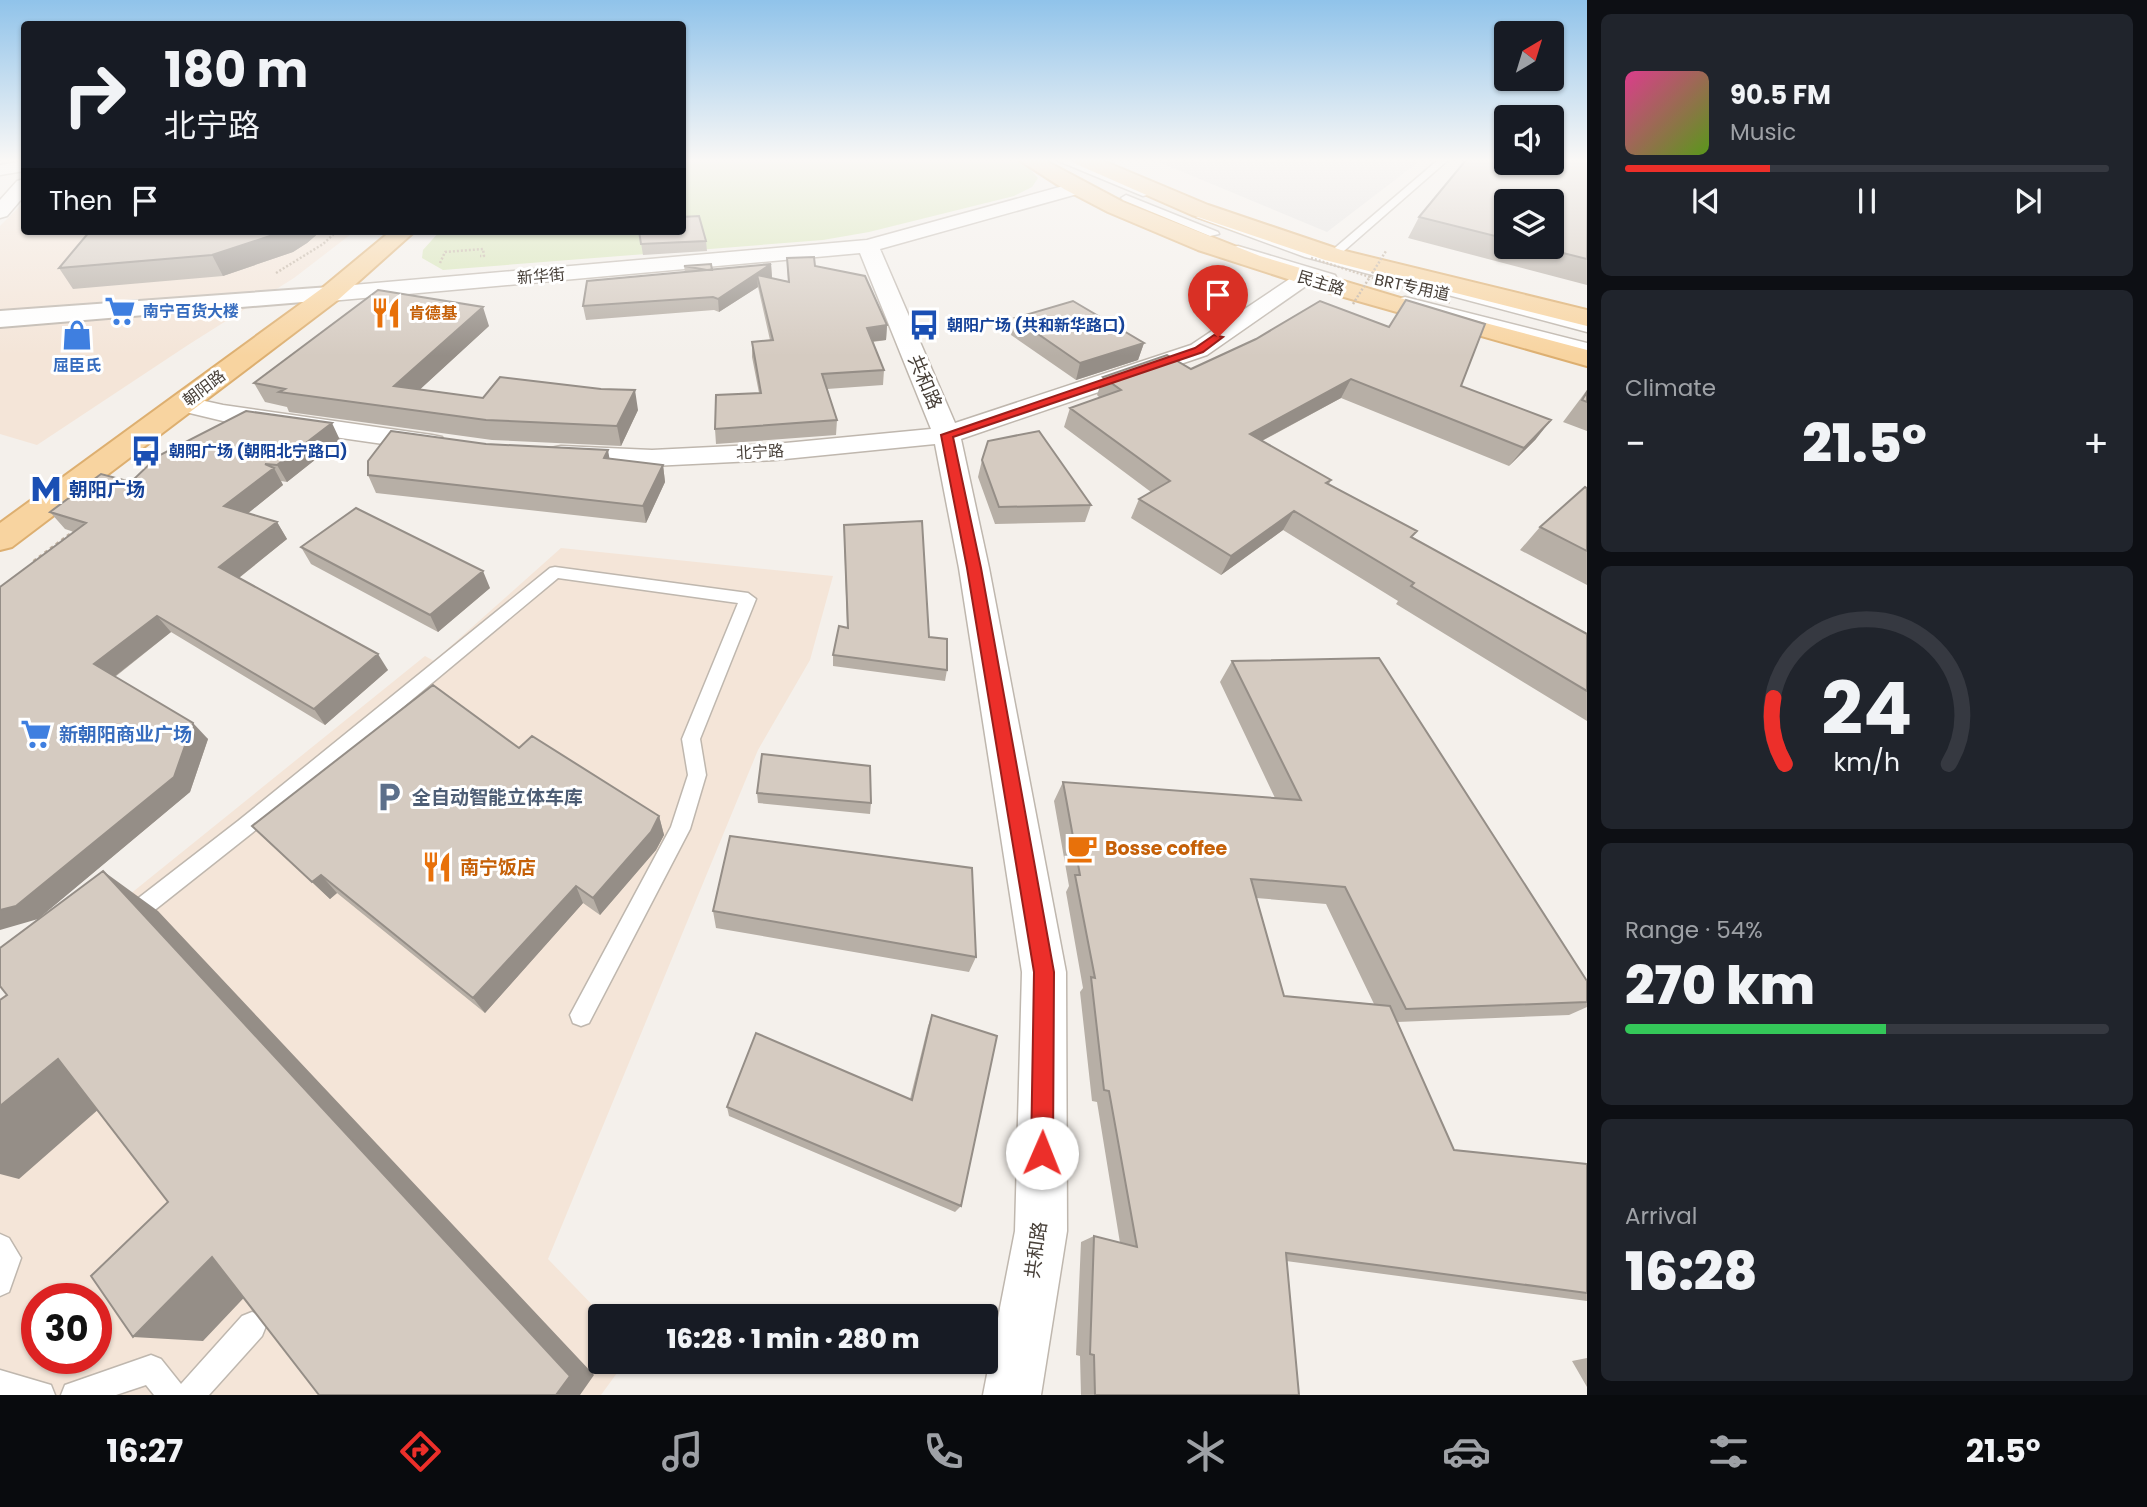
<!DOCTYPE html>
<html lang="en">
<head>
<meta charset="utf-8">
<style>
  body { margin:0; font-family:Poppins,"Noto Sans SC",sans-serif; background:#20242c; color:#f1f3f6; height:100vh; display:flex; flex-direction:column; font-size:26px; white-space:nowrap }
  * { box-sizing:border-box; margin:0 }
  p { font-size:23px; color:#9ea1a6 }
  .icon { flex:none; width:38px; height:38px; fill:none; stroke:currentColor; stroke-width:2; stroke-linecap:round; stroke-linejoin:round }
  .map { position:relative; flex:1; overflow:hidden }
  .drawer { display:flex; flex-direction:column; gap:14px; padding:14px; background:#0d0f14; width:560px }
  .drawer>* { flex:none }
  .hud { position:absolute; left:21px; top:21px; width:665px; height:214px; border-radius:7px; box-shadow:0 2px 5px #0004; background:#171b24; color:#f1f3f6; overflow:hidden }
  .needle { width:46px; rotate:38deg }
  .controls { position:absolute; left:1494px; top:21px; display:grid; gap:14px }
  .controls a { display:grid; place-items:center; width:70px; height:70px; border-radius:7px; background:#171b24; box-shadow:0 2px 5px #0004; font-size:35px }
  .speed { position:absolute; left:21px; top:1283px; display:flex; gap:14px; font-size:35px; font-weight:700; text-align:center }
  .speed>* { display:grid; place-content:center; width:91px; height:91px; border-radius:50%; background:#171b24; box-shadow:0 2px 5px #0004; line-height:1 }
  .speed .limit { border:10px solid #d22; background:#fff; color:#111 }
  .pin { position:absolute; display:grid; place-items:center; width:60px; height:60px; color:#fff; margin:-72px -30px; border-radius:50% 50% 50% 0; rotate:-45deg; box-shadow:0 0 7px #0007 }
  .pin .icon { rotate:45deg }
  .me { position:absolute; width:77px; margin:-38px; rotate:1deg; stroke-linejoin:round; filter:drop-shadow(0 0 5px #0008) }
  .turn { display:flex; align-items:center; gap:24px; height:147px; padding:0 28px; font-size:32px }
  .turn .icon { width:91px; height:91px; stroke-width:2.5 }
  .turn b { display:block; font-size:49px; line-height:60px }
  .then { display:flex; align-items:center; height:66px; padding:0 28px; background:#0003; gap:14px; font-size:26px }
  .big { font-size:52px; font-weight:800; line-height:1.1 }
  .drawer .tile { flex:1; display:flex; flex-direction:column; justify-content:center; gap:10px; min-width:0; padding:0 24px; border-radius:10px; background:#20242c }
  .drawer .dial { align-items:center; gap:0 }
  .dial svg { height:182px; overflow:visible; fill:none; stroke:#363941; stroke-width:7; stroke-linecap:round; text-anchor:middle }
  .dial text { fill:#f1f3f6; stroke:none }
  .song { display:flex; align-items:center; gap:21px }
  .cover { width:84px; height:84px; border-radius:10px; background:linear-gradient(135deg,hsl(330 70% 55%),hsl(90 70% 35%)) }
  .played { height:7px; border-radius:4px; background:linear-gradient(90deg,#ec2f2a 30%,#363941 30%) }
  .keys { display:flex; justify-content:space-around; direction:ltr }
  .heat { display:flex; justify-content:space-between; align-items:center; font-size:38px; direction:ltr }
  .charge { height:10px; border-radius:5px; background:linear-gradient(90deg,#34c759 54%,#363941 0) }
  .trip { position:absolute; left:588px; top:1304px; width:410px; height:70px; border-radius:7px; background:#171b24; box-shadow:0 2px 5px #0004; font-weight:800; line-height:70px; text-align:center }
  .menu { display:flex; height:112px; justify-content:space-around; align-items:center; background:#090b0e; color:#9ea1a6 }
  .menu .icon { width:49px; height:49px }
  .menu .selected { color:#ec2f2a }
  .menu b { font-size:32px; color:#f1f3f6 }
  main { display:flex; flex:1; min-height:0 }
  .map>svg:first-child { display:block }
  .commercial { fill:#f4e5d8; fill-rule:evenodd }
  .green { fill:#d6e5b6 }
  .parking { fill:#e3e1df }
  .lines { fill:none; stroke-linecap:round; stroke-linejoin:round }
  .service-casing { stroke:#bfb7ae; stroke-width:3 }
  .minor-casing { stroke:#bfb7ae; stroke-width:3 }
  .tertiary-casing { stroke:#bfb7ae; stroke-width:4 }
  .primary-casing { stroke:#ddaf70; stroke-width:4 }
  .path-far1 { stroke:#c0b1a0; stroke-width:2.5; stroke-dasharray:2 2; stroke-linecap:butt }
  .path { stroke:#c0b1a0; stroke-width:4.5; stroke-dasharray:3.5 3.5; stroke-linecap:butt }
  .service { fill:#fff; fill-rule:evenodd }
  .minor { fill:#fff; fill-rule:evenodd }
  .tertiary { fill:#fff; fill-rule:evenodd }
  .primary { fill:#f8d4a0; fill-rule:evenodd }
  .path-bridge { stroke:#c0b1a0; stroke-width:2.5; stroke-dasharray:2 2; stroke-linecap:butt }
  .wall { fill:#b7afa6; fill-rule:evenodd }
  .shaded-wall { fill:#958e87 }
  .building { fill:#d5cbc1; stroke:#958e87; stroke-width:2 }
  .route { fill:#ec2f2a; stroke:#991f1b; stroke-width:2 }
  .labels { text-anchor:middle; dominant-baseline:central; stroke-width:6; stroke-linejoin:round; paint-order:stroke }
  .far-street-label { font-size:16px; fill:#484039; stroke:#fff }
  .far-shop-label { font-size:16px; font-weight:bold; fill:#366cbe; stroke:#fff; text-anchor:start }
  .far-food-label { font-size:16px; font-weight:bold; fill:#c56008; stroke:#fff; text-anchor:start }
  .far-transit-label { font-size:16px; font-weight:bold; fill:#164399; stroke:#fff; text-anchor:start }
  .street-label { font-size:19px; fill:#484039; stroke:#fff }
  .transit-label { font-size:19px; font-weight:bold; fill:#164399; stroke:#fff; text-anchor:start }
  .shop-label { font-size:19px; font-weight:bold; fill:#366cbe; stroke:#fff; text-anchor:start }
  .service-label { font-size:19px; font-weight:bold; fill:#4e5e75; stroke:#fff; text-anchor:start }
  .food-label { font-size:19px; font-weight:bold; fill:#c56008; stroke:#fff; text-anchor:start }
</style>
</head>
<body>
<main>
<div class="map">
<svg width="1587" height="1395" viewBox="0 0 1587 1395">
  <rect width="100%" height="100%" fill="#f4f0eb"/>
  <path class="commercial" d="M24 202V231H355L294 278 188 345 37 445 0 434V226Z
    M561 548 833 576 810 660 758 750 548 1259 603 1316H600V1362H625L601 1395H0V999L425 656 434 661ZM37 1298H96V1358H37Z"/>
  <path class="green" d="M683 160H1021L1038 178 1032 187 1014 196 869 232 823 240 443 270 422 258 423 250 440 231H682Z"/>
  <path class="parking" d="M1154 160H1421L1327 232Z"/>
  <g class="lines">
    <g class="service-casing">
      <path id="service" d="M1056 160H1069L1151 194 1143 196Z
        M1438 160H1448L1337 257 1332 258 1587 325V332L1305 257 1196 217 1204 215 1329 257V253Z
        M1126 195 1218 232 1219 234 1210 236 1123 200 1121 198Z
        M1238 246 1335 275 1336 277 1327 279 1234 251V247Z
        M1405 297 1587 343V351L1401 302V298Z
        M555 567 748 593 756 599 700 739 706 775 690 829 589 1023 581 1026 573 1023 570 1015 671 827 688 775 682 739 738 603 558 578 252 833 137 924 130 927 123 924 120 917 123 910 238 821 550 568Z
        M0 1234 9 1238 21 1258 9 1292 0 1296Z
        M252 1312 262 1316 266 1326 262 1336 209 1395H154L146 1385 116 1395H61L65 1385 151 1355 161 1359 181 1384 242 1316Z
        M0 1370 51 1385 55 1395H0Z"/>
    </g>
    <g class="minor-casing">
      <path id="minor" d="M24 161V171L0 175V165Z
        M24 179V196L7 216 0 218V200L17 181Z
        M1074 183 1083 189 1081 193 880 249 955 423 1191 345 1297 274H1313L1316 279 1207 355 961 439 989 568 1066 972 1067 1231 1041 1395H983L1015 1231 1022 972 959 568 935 444 775 460 652 466 561 462 551 460 547 454 551 448 561 446 652 450 775 444 931 429 860 253 330 301 322 299 319 294 322 289 330 287 867 240Z
        M182 396 223 405 432 435 442 437 445 443 442 449 432 451 223 421 173 409 169 404 173 399Z"/>
    </g>
    <g class="tertiary-casing">
      <path id="tertiary" d="M330 287 339 289 342 294 339 299 0 327V311Z"/>
    </g>
    <g class="primary-casing">
      <path id="primary" d="M1019 160H1044L1123 202 1260 256 1474 320 1587 350V366L1337 295 1198 250 1108 212 1064 189Z
        M1073 160H1101L1208 205 1341 250 1587 310V326L1325 260 1192 215 1076 164Z
        M391 231H415L339 299 12 547 0 550V523L321 289Z"/>
    </g>
    <path class="path-far1" d="M440 263 445 252 483 249 484 256H480
      M276 273 323 244 337 231"/>
    <path class="path" d="M34 562 74 532"/>
    <use href="#service" class="service"/>
    <use href="#minor" class="minor"/>
    <use href="#tertiary" class="tertiary"/>
    <use href="#primary" class="primary"/>
    <path class="path-bridge" d="M1311 258 1451 303
      M1353 304 1386 251"/>
  </g>
  <path class="wall" d="M1587 160V285L1408 238 1419 217ZM1507 201 1552 247H1507Z
    M90 231H321L307 243 293 252 223 276 73 289 59 268Z
    M639 231 706 241 707 251 643 255Z
    M787 258 815 266 887 325 886 340 873 342 884 370 883 385 827 389 837 420 836 435 716 444 715 429 759 393 752 357V342L770 340 758 287 719 312 714 310 586 320 583 306 687 272H685L684 266 712 270 771 264 772 278 788 281Z
    M1015 318 1144 343 1138 360 1076 380 1011 335Z
    M489 326 420 389 483 398 638 410 621 446 492 440 289 412 287 407 265 402 254 383Z
    M1191 369 1461 386 1536 439 1509 466 1341 398 1262 441 1331 480 1329 484 1412 538 1587 634V721L1396 604 1398 601 1283 530 1221 575 1131 518 1139 499 1151 492 1064 427 1070 408 1100 398 1097 395 1103 377Z
    M1587 390V431L1563 422Z
    M340 440 287 482 281 481 283 485 248 513 277 522 287 539 239 578 388 670 325 725 171 632 115 677 208 739 190 792 38 919 74 532 65 529 50 512 131 482Z
    M486 444 663 465 665 482 646 523 376 493 368 475Z
    M982 460 1091 505 1085 522 995 524 978 477Z
    M1587 488V585L1520 550 1540 527Z
    M844 525 929 637 947 670 945 681 833 666V655L847 627 844 536Z
    M301 547 490 588 438 632 311 564Z
    M1232 661 1587 981V1007L1569 1015 1397 1022 1454 1150 1587 1164V1301L1286 1261 1299 1395H1081L1080 1356 1076 1355 1081 1242 1094 1236 1120 1243 1097 1102 1092 1101 1080 992 1083 988 1066 892 1069 886 1054 801 1063 782 1275 798 1220 682ZM1256 898 1326 904 1374 1004 1284 996Z
    M519 748 659 816 664 835 656 850 600 915 583 903 485 1013 337 893 330 899 252 826Z
    M757 793 871 803 870 814 758 803Z
    M713 911 976 957 969 972 716 928Z
    M932 1015 961 1206 955 1212 729 1116 727 1107 910 1099 928 1026Z
    M1587 1358V1387L1572 1361Z"/>
  <path class="shaded-wall" d="M285 231H321L307 243 293 252 223 276 212 255Z
    M771 264 772 278 757 275 758 287 719 312 718 299Z
    M483 307 489 326 402 406 394 386Z
    M887 325 886 340 866 342 867 328Z
    M1144 343 1138 360 1076 380 1080 363Z
    M1351 379 1341 398 1241 452 1250 434Z
    M635 390 638 410 621 446 617 426Z
    M1551 420 1536 439 1509 466 1524 448Z
    M332 423 340 440 287 482 277 465Z
    M608 450 611 467 604 458Z
    M663 465 665 482 646 523 643 506Z
    M274 468 283 485 236 523 224 506Z
    M1294 511 1283 530 1221 575 1231 556Z
    M277 522 287 539 231 584 219 567Z
    M483 571 490 588 438 632 430 615Z
    M157 616 171 632 110 680 94 664Z
    M378 654 388 670 325 725 314 709Z
    M193 723 208 739 190 792 38 919 0 930V910Z
    M659 816 664 835 656 850 600 915 593 898Z
    M103 871 158 911 594 1375 580 1395H556Z
    M321 875 337 893 330 899 312 882Z
    M576 886 583 903 485 1013 473 998Z
    M58 1059 124 1087 19 1179 0 1174V1106Z
    M212 1257 271 1269 203 1341 133 1337Z"/>
  <path class="building" d="M1466 160H1507V163H1552V160H1587V259L1539 247H1552V201H1507V239L1419 217Z
    M699 216 706 241 641 244 639 231H682V217Z
    M90 231H285L212 255 59 268Z
    M814 257 815 266 865 276 887 325 867 328 884 370 822 374 837 420 715 429 716 395 761 393 752 342 773 340 757 275 789 282 787 258Z
    M711 264 712 270H707L684 266Z
    M771 264 718 299 713 297 583 306 587 281Z
    M378 290 483 307 394 386 483 398 500 377 601 389 635 390 617 426 486 420 279 392 285 389 254 383Z
    M1406 300 1485 324 1461 386 1551 420 1524 448 1351 379 1250 434 1331 480 1326 483 1417 531 1411 537 1587 634V691L1411 586 1414 583 1294 511 1231 556 1139 499 1170 481 1070 408 1121 390 1103 377 1167 355 1191 369 1256 339 1320 301 1389 327Z
    M1073 301 1144 343 1080 363 1015 318Z
    M1587 392V402L1582 400Z
    M246 411 332 423 277 465 265 464 274 468 224 506 277 522 219 567 378 654 314 709 157 616 94 664 193 723 174 777 16 906 0 910V587L86 523 50 512 101 474 131 482 158 456Z
    M391 431 486 444 608 450 604 458 663 465 643 506 368 475V461Z
    M1039 431 1091 505 999 507 982 460 988 441Z
    M1585 487 1587 488V551L1540 527Z
    M356 508 483 571 430 615 301 547Z
    M922 521 929 637 947 639V670L833 655 839 626 848 628 844 525Z
    M1379 658 1587 981V1002L1406 1009 1345 887 1251 879 1284 996 1390 1006 1454 1150 1587 1164V1293L1286 1253 1299 1395H1095L1094 1355 1090 1354 1094 1236 1137 1247 1109 1091 1104 1090 1091 977 1095 978 1075 875H1080L1063 782 1301 800 1232 661Z
    M433 685 519 748 532 736 659 816 651 832 593 898 576 886 473 998 321 875 312 882 252 826Z
    M762 754 870 766 871 803 757 793Z
    M730 836 972 868 976 957 713 911Z
    M103 871 570 1376 556 1395H319L212 1257 133 1337 91 1276 168 1202 58 1059 0 1106V1000L7 995 0 986V948Z
    M932 1015 997 1036 961 1206 727 1107 756 1033 912 1100Z"/>
  <linearGradient id="sky" x2="0" y2="1"><stop stop-color="#90c3ea"/><stop offset="0.45" stop-color="#faf8f6"/><stop offset="1" stop-color="#faf8f6" stop-opacity="0"/></linearGradient>
  <rect width="1587" height="356" fill="url(#sky)"/>
  <path class="route" d="M1214 335 1223 337 1203 352 953 437 981 568 1054 972 1053 1153 1050 1161 1042 1165 1034 1161 1031 1153 1034 972 967 568 941 435 1195 348Z"/>
  <defs>
    <g id="supermarket-bare" transform="scale(2.415)"><path d="M-6-5.5h2.5l.6 2H6L4.5 2H-2.5L-4.4-4H-6ZM-1.5 3.2a1.3 1.3 0 1 0 .1 0ZM3 3.2a1.3 1.3 0 1 0 .1 0Z" fill="#3f7fe0" stroke="#fff" stroke-width="2.5" paint-order="stroke"/></g>
    <g id="restaurant-bare" transform="scale(2.415)"><path d="M-5-6h1v4h1v-4h1v4h1v-4h1v5L-1.5 .5V6h-2V.5L-5-1ZM5-6V6H3V1.5H1.5Q1.5-4 5-6Z" fill="#e8710a" stroke="#fff" stroke-width="2.5" paint-order="stroke"/></g>
    <g id="bus-bare" transform="scale(2.415)"><path d="M-5-6H5V4H4V6H2V4H-2V6H-4V4H-5ZM-3.5-4V0h7V-4ZM-3.5 1.2v1.5H-2V1.2ZM2 1.2v1.5H3.5V1.2Z" fill="#1a4fb4" stroke="#fff" stroke-width="2.5" paint-order="stroke"/></g>
    <g id="shop-bare" transform="scale(2.415)"><path d="M-5-2.5h2.3a2.7 3.5 0 0 1 5.4 0H5L5.5 6h-11ZM-1.5-2.5h3a1.5 2.3 0 0 0-3 0Z" fill="#3f7fe0" stroke="#fff" stroke-width="2.5" paint-order="stroke"/></g>
    <g id="metro-bare" transform="scale(2.415)"><path d="M-5.5 5V-5H-3L0 0L3-5H5.5V5H3V-.5L0 4L-3-.5V5Z" fill="#1a4fb4" stroke="#fff" stroke-width="2.5" paint-order="stroke"/></g>
    <g id="parking-bare" transform="scale(2.415)"><path d="M-3.5-5.5H1a3.5 3.5 0 0 1 0 7H-1V5.5H-3.5ZM-1-3.4V-.6H.8a1.4 1.4 0 0 0 0-2.8Z" fill="#5c6f8a" stroke="#fff" stroke-width="2.5" paint-order="stroke"/></g>
    <g id="cafe-bare" transform="scale(2.415)"><path d="M-5.5-4.5H6V0H3Q3 3.5 0 3.5H-2.5Q-5.5 3.5-5.5 0ZM3-3.2v2h1.7v-2ZM-6 4.5H4V6H-6Z" fill="#e8710a" stroke="#fff" stroke-width="2.5" paint-order="stroke"/></g>
  </defs>
  <g fill-rule="evenodd">
    <use href="#supermarket-bare" x="120" y="311"/>
    <use href="#restaurant-bare" x="386" y="313"/>
    <use href="#bus-bare" x="924" y="325"/>
    <use href="#shop-bare" x="77" y="335"/>
    <use href="#bus-bare" x="146" y="451"/>
    <use href="#metro-bare" x="46" y="489"/>
    <use href="#supermarket-bare" x="36" y="734"/>
    <use href="#parking-bare" x="389" y="797"/>
    <use href="#cafe-bare" x="1082" y="848"/>
    <use href="#restaurant-bare" x="437" y="867"/>
  </g>
  <g class="labels">
    <g class="far-street-label">
      <text transform="translate(541 276) rotate(-5)">新华街</text>
      <text transform="translate(1321 283) rotate(17)">民主路</text>
      <text transform="translate(1412 287) rotate(12)">BRT专用道</text>
      <text transform="translate(204 388) rotate(-37)">朝阳路</text>
      <text transform="translate(760 452) rotate(-3)">北宁路</text>
    </g>
    <g class="far-shop-label">
      <text x="143" y="311">南宁百货大楼</text>
      <text x="77" y="365" text-anchor="middle">屈臣氏</text>
    </g>
    <g class="far-food-label">
      <text x="409" y="313">肯德基</text>
    </g>
    <g class="far-transit-label">
      <text x="947" y="325">朝阳广场 (共和新华路口)</text>
      <text x="169" y="451">朝阳广场 (朝阳北宁路口)</text>
    </g>
    <g class="street-label">
      <text transform="translate(925 382) rotate(67)">共和路</text>
      <text transform="translate(1036 1250) rotate(-82)">共和路</text>
    </g>
    <g class="transit-label">
      <text x="69" y="489">朝阳广场</text>
    </g>
    <g class="shop-label">
      <text x="59" y="734">新朝阳商业广场</text>
    </g>
    <g class="service-label">
      <text x="412" y="797">全自动智能立体车库</text>
    </g>
    <g class="food-label">
      <text x="1105" y="848">Bosse coffee</text>
      <text x="460" y="867">南宁饭店</text>
    </g>
  </g>
</svg>
<div class="controls">
<a><svg class="needle" viewBox="-14 -14 28 28"><path d="M0-13l5 13h-10z" fill="#e53935"/><path d="M0 13l5-13h-10z" fill="#9ea1a6"/></svg></a>
<a><svg class="icon" aria-label="sound" viewBox="0 0 24 24"><path d="M4 9h4l5-4v14l-5-4H4zM17 9q2 3 0 6"/></svg></a>
<a><svg class="icon" aria-label="layers" viewBox="0 0 24 24"><path d="M12 4l9 5-9 5-9-5zM3 14l9 5 9-5"/></svg></a>
</div>
<div class="speed"><div class="limit">30</div></div>
<div class="pin" style="left:1218px;top:337px;background:#d93025"><svg class="icon" aria-label="arrive" viewBox="0 0 24 24"><path d="M6 21V4h12l-3 4 3 4H6"/></svg></div>
<svg class="me" style="left:1042px;top:1153px" viewBox="-20 -20 40 40"><circle r="19" fill="#fff"/><path d="M0-13L10 11 0 6-10 11z" fill="#ec2f2a"/></svg>
<div class="trip">16:28 · 1 min · 280 m</div>
<div class="hud">
<div class="turn"><svg class="icon" aria-label="right" viewBox="0 0 24 24"><path d="M7 20v-9h11M14 6l5 5-5 5"/></svg><div><b>180 m</b>北宁路</div></div>
<div class="then">Then<svg class="icon" aria-label="arrive" viewBox="0 0 24 24"><path d="M6 21V4h12l-3 4 3 4H6"/></svg></div>
</div>
</div>
<section class="drawer">
<div class="tile">
<div class="song"><i class="cover"></i><div><b>90.5 FM</b><p>Music</p></div></div>
<div class="played"></div>
<div class="keys"><svg class="icon" aria-label="previous" viewBox="0 0 24 24"><path d="M18 5L8 12l10 7zM5 5v14"/></svg><svg class="icon" aria-label="pause" viewBox="0 0 24 24"><path d="M8 5v14M16 5v14"/></svg><svg class="icon" aria-label="next" viewBox="0 0 24 24"><path d="M6 5l10 7-10 7zM19 5v14"/></svg></div>
</div>
<div class="tile"><p>Climate</p>
<div class="heat"><a>−</a><b class="big">21.5°</b><a>+</a></div>
</div>
<div class="tile dial"><svg viewBox="0 0 100 80">
<path d="M14 69A42 42 0 1 1 86 69"/>
<path d="M14 69A42 42 0 0 1 9 40" stroke="#ec2f2a"/>
<text x="50" y="56" font-size="32" font-weight="700">24</text>
<text x="50" y="72" font-size="11">km/h</text>
</svg></div>
<div class="tile"><p>Range · 54%</p><b class="big">270 km</b><div class="charge"></div></div>
<div class="tile"><p>Arrival</p><b class="big">16:28</b></div>
</section>
</main>
<nav class="menu">
<b>16:27</b>
<svg class="icon selected" aria-label="directions" viewBox="0 0 24 24"><path d="M12 3l9 9-9 9-9-9zM9 14v-3h6M13 9l2 2-2 2"/></svg>
<svg class="icon" aria-label="music" viewBox="0 0 24 24"><path d="M9 18V5l10-2v13"/><circle cx="6" cy="18" r="3"/><circle cx="16" cy="16" r="3"/></svg>
<svg class="icon" aria-label="phone" viewBox="0 0 24 24"><path d="M5 4h4l2 5-3 2q2 4 5 5l2-3 5 2v4C11 20 4 13 5 4z"/></svg>
<svg class="icon" aria-label="climate" viewBox="0 0 24 24"><path d="M12 3v18M4 7l16 10M4 17L20 7"/></svg>
<svg class="icon" aria-label="car" viewBox="0 0 24 24"><path d="M5 17H2v-5l4-1 3-4h7l3 4 3 1v5h-3M9 17h6M6 11h13"/><circle cx="7" cy="17" r="2"/><circle cx="17" cy="17" r="2"/></svg>
<svg class="icon" aria-label="filters" viewBox="0 0 24 24"><path d="M4 7h16M4 17h16"/><circle cx="9" cy="7" r="2"/><circle cx="15" cy="17" r="2"/></svg>
<b>21.5°</b>
</nav>
</body>
</html>
